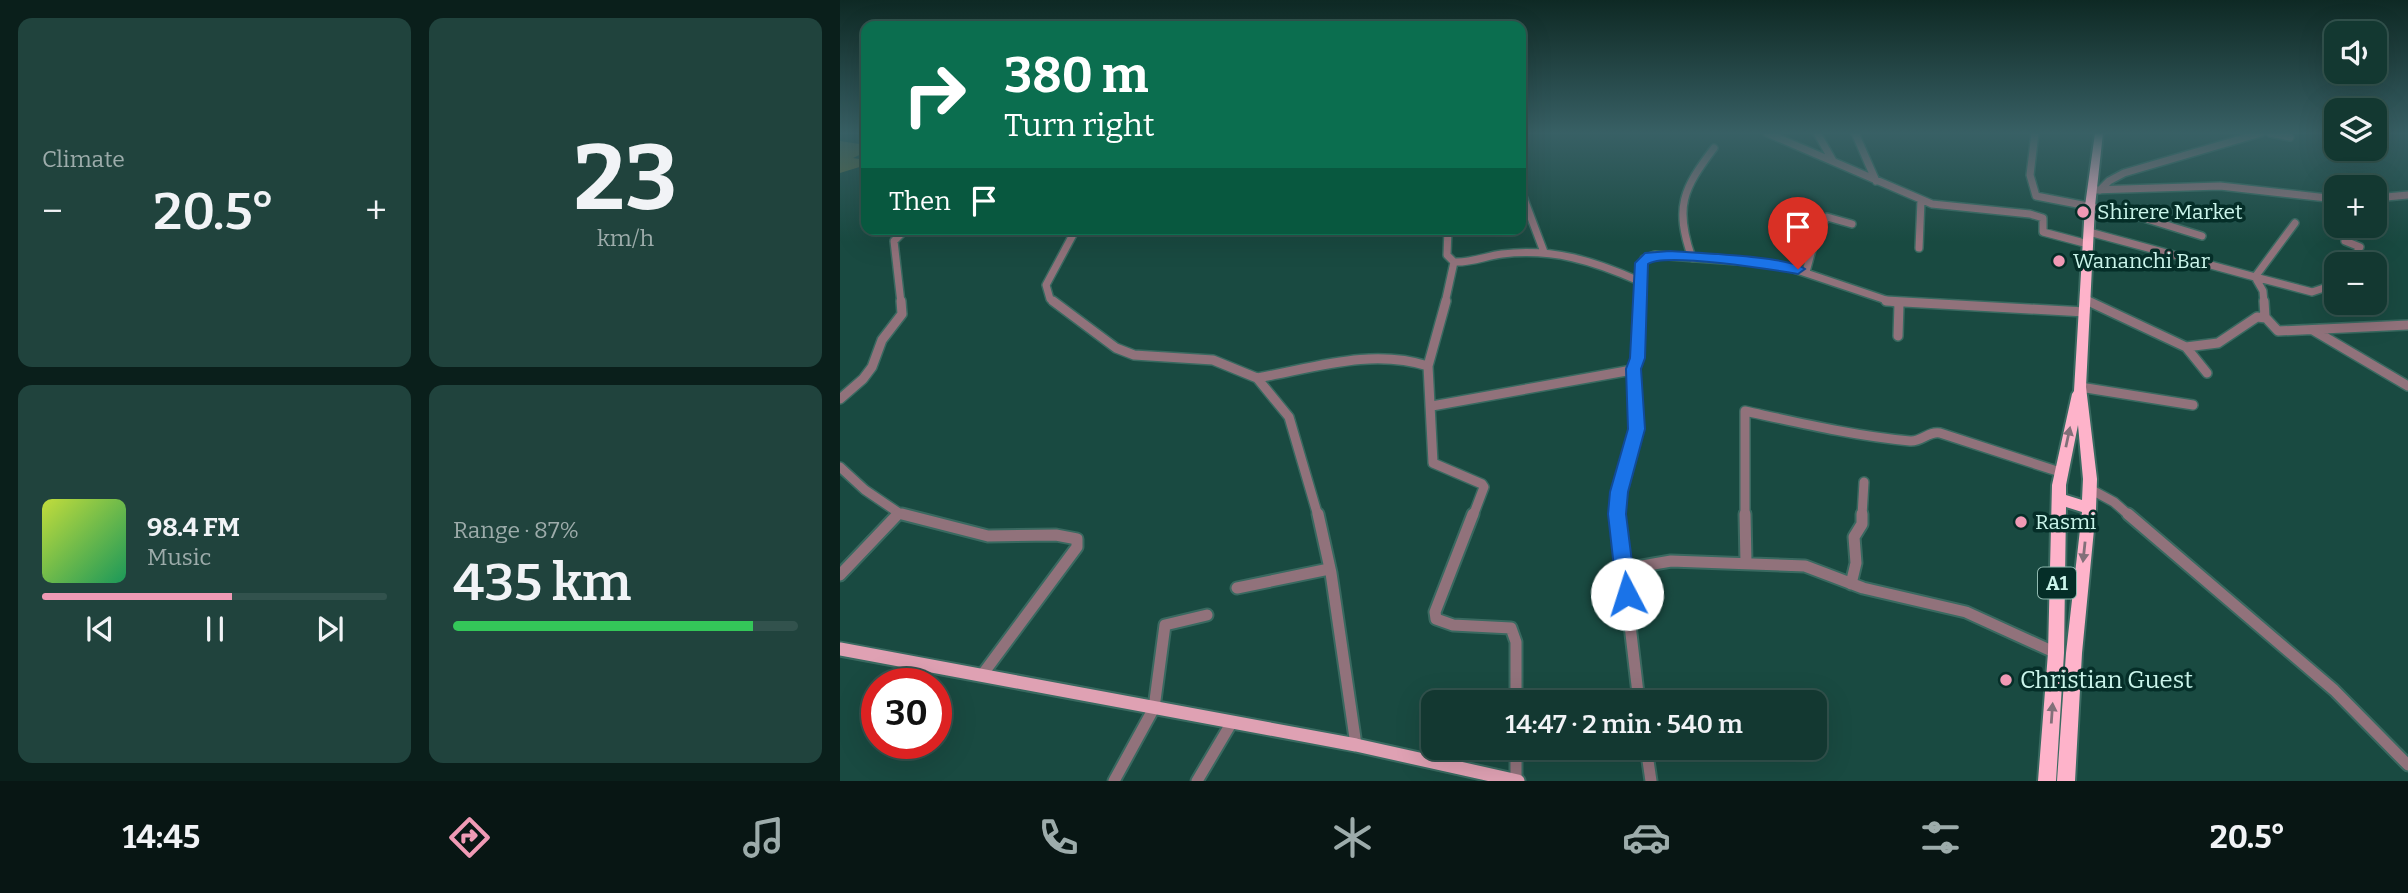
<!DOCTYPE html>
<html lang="en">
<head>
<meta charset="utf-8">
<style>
  body { margin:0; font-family:Bitter,serif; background:#20433d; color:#f1f3f6; height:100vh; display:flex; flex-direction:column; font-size:26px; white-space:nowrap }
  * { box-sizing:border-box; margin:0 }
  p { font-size:23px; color:#9dacab }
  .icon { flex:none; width:38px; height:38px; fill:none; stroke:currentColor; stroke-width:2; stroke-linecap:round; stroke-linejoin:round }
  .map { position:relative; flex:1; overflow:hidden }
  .sheet { display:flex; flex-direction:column; gap:18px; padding:18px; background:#0a1f1b; width:840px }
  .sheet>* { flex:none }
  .hud { position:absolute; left:21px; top:21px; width:665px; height:214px; border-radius:14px; box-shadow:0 7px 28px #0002,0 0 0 2px #32524d; background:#0b6e4f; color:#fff; overflow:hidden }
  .controls { position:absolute; left:1484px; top:21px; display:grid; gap:14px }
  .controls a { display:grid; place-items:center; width:63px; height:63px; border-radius:14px; background:#133831; box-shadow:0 7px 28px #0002,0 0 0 2px #32524d; font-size:35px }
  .speed { position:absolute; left:21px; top:668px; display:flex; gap:14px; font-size:35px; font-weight:700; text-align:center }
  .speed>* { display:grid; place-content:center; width:91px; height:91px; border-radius:50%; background:#133831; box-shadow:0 7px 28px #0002,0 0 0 2px #32524d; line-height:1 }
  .speed .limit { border:10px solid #d22; background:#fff; color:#111 }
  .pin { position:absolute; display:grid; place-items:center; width:60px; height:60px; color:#fff; margin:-72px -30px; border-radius:50% 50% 50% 0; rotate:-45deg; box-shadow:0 0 7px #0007 }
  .pin .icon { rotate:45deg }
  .me { position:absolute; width:77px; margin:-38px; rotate:355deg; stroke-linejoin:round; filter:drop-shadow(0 0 5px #0008) }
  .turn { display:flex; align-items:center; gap:24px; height:147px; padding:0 28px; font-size:32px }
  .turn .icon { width:91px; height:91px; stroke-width:2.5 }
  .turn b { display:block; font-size:49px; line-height:60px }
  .then { display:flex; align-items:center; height:66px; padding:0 28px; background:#0003; gap:14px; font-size:26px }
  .big { font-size:52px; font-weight:600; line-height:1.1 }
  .sheet .tile { flex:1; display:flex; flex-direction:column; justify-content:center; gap:10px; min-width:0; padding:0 24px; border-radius:14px; background:#20433d }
  .sheet .dial { align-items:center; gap:0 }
  .dial b { font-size:91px; line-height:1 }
  .song { display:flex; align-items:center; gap:21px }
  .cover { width:84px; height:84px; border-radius:10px; background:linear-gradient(135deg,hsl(70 70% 55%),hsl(150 70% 35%)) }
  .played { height:7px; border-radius:4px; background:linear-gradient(90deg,#f09ab5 55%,#32524d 55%) }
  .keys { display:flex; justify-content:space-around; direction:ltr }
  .heat { display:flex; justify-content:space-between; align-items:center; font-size:38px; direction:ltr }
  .charge { height:10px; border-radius:5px; background:linear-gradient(90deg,#34c759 87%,#32524d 0) }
  .sheet .tiles { flex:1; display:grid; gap:18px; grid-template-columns:repeat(2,1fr) }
  .trip { position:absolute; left:581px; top:690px; width:406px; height:70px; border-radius:14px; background:#133831; box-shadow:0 7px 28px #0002,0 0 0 2px #32524d; font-weight:600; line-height:70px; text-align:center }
  .tab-bar { display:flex; height:112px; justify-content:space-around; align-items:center; background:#081614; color:#9dacab }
  .tab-bar .icon { width:49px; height:49px }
  .tab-bar .active { color:#f09ab5 }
  .tab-bar b { font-size:32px; color:#f1f3f6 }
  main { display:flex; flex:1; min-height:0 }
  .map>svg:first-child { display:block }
  .green { fill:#606a42 }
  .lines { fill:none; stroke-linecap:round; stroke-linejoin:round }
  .minor-far2-casing { stroke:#396960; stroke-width:10 }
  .minor-far1-casing { stroke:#396960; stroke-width:12 }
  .minor-casing { stroke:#396960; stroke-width:15 }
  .major-casing { stroke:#396960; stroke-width:17 }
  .highway-casing { stroke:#396960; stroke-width:4 }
  .minor-far2 { stroke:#91727b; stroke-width:7 }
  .minor-far1 { stroke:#91727b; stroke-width:9 }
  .minor { stroke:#91727b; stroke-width:11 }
  .major { stroke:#dfa1b3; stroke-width:13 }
  .highway { fill:#feb3ca; fill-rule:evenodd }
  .oneway { fill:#827079 }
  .route { fill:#1a73e8; stroke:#114b97; stroke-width:2 }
  .poi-dot { fill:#f09ab5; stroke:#052e28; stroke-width:2.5 }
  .labels { text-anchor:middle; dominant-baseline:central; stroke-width:7; stroke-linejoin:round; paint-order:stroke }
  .shield { fill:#052e28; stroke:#90b9b0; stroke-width:2 }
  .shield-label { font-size:19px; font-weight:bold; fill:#cbf5eb }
  .poi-label { font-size:21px; fill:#cbf5eb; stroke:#052e28; text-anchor:start }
  .near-poi-label { font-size:24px; fill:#cbf5eb; stroke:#052e28; text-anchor:start }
</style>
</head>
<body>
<main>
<section class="sheet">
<div class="tiles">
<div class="tile"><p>Climate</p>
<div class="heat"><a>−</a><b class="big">20.5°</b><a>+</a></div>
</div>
<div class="tile dial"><b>23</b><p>km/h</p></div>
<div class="tile">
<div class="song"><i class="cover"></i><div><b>98.4 FM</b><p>Music</p></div></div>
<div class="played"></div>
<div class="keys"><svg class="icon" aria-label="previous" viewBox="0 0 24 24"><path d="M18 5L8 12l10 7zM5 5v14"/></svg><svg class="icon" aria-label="pause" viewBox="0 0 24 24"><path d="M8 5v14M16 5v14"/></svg><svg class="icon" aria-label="next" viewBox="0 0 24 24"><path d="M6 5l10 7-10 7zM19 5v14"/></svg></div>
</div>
<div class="tile"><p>Range · 87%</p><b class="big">435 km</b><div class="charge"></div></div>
</div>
</section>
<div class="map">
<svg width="1568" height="781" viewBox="0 0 1568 781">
  <rect width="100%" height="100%" fill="#194a41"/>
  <path class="green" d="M0 141 26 145V152L13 158 26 160V165L0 173Z"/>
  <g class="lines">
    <g class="minor-far2-casing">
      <path id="minor-far2" d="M927 133 1092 204 1190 214 1203 218V232L1248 244
        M977 133 993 161
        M1015 133 1036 181
        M1195 133 1190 175 1196 196 1294 215 1362 236
        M1430 133 1450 137
        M1252 190 1380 186 1496 199
        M1260 190 1269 181 1284 173 1421 133
        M681 191 704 252
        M1535 198 1568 195
        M946 220 977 231 966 272
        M1455 223 1415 277 1472 292 1496 284
        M608 229 607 255 614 262C631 263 646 256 662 254 713 248 754 261 799 281
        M977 231 987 217 1012 224
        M1249 232 1415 277 1423 291 1424 303
        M1505 241 1520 247 1510 264
        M1079 248 1081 200
        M852 258C834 207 843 189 874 148
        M1245 300 1252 303
        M61 303 54 241 66 229
        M216 303 210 299 206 285 236 229
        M605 303 614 262
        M799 303 800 267 804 259 815 255 912 262 951 268 1055 303"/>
    </g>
    <g class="minor-far1-casing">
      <path id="minor-far1" d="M213 301 276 348 294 355 373 360 417 378 449 417 478 516
        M1046 301 1245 312
        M1248 301 1346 347 1367 373
        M1424 301 1425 317 1438 331 1568 325
        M1473 330 1568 386
        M1058 336 1059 304
        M1346 347 1378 343 1417 317 1426 318
        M588 366 606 301
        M417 378C474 368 531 348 588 366L593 463 642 484 644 487 633 516
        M1240 387 1353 405
        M0 399 23 379 32 367 42 340 62 314 61 301
        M592 406 792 370 797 358 799 301
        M0 467 25 490 59 513 56 516
        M1250 489 1274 502 1290 516
        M59 513 69 516
        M777 516 779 492 797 429 793 368
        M905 516V411C960 423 1015 436 1070 441 1082 442 1088 431 1100 433L1220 472
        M1022 516 1024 482"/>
    </g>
    <g class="minor-casing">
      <path id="minor" d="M62 514 148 536 216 535 237 539V547L142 675
        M478 514 491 573 516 745
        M633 514 595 612 596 619 613 625 671 628 676 642V702
        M777 514 799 702
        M905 514 906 563
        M1288 514 1494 690 1568 765
        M785 569 831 561 965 566 1023 588 1126 612 1216 653
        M0 575 58 514
        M1011 584 1016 563 1014 537 1022 524V514
        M397 588 489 569
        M676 747V781
        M806 747 811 781
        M274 781 314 708 325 625 367 615
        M357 781 392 722"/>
    </g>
    <g class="major-casing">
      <path id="major" d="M0 649 516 745 678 781"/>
    </g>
    <g class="highway-casing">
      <path id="highway" d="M1255 133H1263L1255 206 1246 387 1257 479 1256 509 1242 653 1235 781H1217L1226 653 1242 512 1226 507 1224 653 1216 781H1198L1208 653 1212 485 1232 394 1234 391 1245 206ZM1238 425 1243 479 1242 500 1226 495V485Z"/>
    </g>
    <use href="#minor-far2" class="minor-far2"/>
    <use href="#minor-far1" class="minor-far1"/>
    <use href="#minor" class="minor"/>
    <use href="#major" class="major"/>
    <use href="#highway" class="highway"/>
  </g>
  <defs><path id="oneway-solid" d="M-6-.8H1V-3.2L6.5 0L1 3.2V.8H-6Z" transform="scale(1.75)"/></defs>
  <g class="oneway">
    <use href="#oneway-solid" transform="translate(1228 437) rotate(-78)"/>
    <use href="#oneway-solid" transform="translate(1244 552) rotate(96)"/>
    <use href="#oneway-solid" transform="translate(1212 713) rotate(-86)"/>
  </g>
  <linearGradient id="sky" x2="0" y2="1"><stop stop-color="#0e2924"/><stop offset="0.55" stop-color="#386065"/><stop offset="1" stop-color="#386065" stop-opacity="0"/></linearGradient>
  <rect width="1568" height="242" fill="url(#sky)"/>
  <path class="route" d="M830 251C854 253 951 256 965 269L958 274C934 270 824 252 808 264L805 358 801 369 805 429 788 492 786 514 796 594 793 601 787 603 780 601 777 594 768 514 770 492 788 429 786 369 790 358 795 263 805 253Z"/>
  <g class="poi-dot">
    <circle cx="1243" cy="212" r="7"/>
    <circle cx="1219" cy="261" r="7"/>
    <circle cx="1181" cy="522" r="7"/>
    <circle cx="1166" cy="680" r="7"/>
  </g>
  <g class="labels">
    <rect class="shield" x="1198" y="567.5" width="38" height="31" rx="5"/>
    <g class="shield-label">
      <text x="1217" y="583">A1</text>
    </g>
    <g class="poi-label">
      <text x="1257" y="212">Shirere Market</text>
      <text x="1233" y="261">Wananchi Bar</text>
      <text x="1195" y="522">Rasmi</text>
    </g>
    <g class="near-poi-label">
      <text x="1180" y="680">Christian Guest</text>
    </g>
  </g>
</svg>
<div class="controls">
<a><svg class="icon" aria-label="sound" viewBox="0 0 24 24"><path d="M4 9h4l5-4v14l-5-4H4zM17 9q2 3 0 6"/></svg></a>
<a><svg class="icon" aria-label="layers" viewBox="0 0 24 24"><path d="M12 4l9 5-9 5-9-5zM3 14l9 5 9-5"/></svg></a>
<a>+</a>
<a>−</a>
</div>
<div class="speed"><div class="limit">30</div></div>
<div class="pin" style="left:958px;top:269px;background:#d93025"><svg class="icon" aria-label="arrive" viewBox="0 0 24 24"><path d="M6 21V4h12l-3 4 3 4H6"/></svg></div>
<svg class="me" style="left:787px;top:594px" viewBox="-20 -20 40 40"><circle r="19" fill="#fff"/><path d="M0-13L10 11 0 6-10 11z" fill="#1a73e8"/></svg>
<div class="trip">14:47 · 2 min · 540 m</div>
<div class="hud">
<div class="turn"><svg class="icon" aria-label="right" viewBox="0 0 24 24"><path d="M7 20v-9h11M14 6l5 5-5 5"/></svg><div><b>380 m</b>Turn right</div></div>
<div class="then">Then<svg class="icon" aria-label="arrive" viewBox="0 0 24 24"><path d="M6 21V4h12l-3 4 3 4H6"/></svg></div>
</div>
</div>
</main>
<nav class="tab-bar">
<b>14:45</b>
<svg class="icon active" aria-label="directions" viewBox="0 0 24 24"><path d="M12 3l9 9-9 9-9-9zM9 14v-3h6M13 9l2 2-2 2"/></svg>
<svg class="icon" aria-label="music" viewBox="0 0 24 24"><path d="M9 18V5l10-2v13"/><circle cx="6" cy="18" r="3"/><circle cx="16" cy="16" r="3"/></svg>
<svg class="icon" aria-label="phone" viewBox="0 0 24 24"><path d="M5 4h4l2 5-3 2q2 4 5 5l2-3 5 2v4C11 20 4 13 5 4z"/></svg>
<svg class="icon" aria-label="climate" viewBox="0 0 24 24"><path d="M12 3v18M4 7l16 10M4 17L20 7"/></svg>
<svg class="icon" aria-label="car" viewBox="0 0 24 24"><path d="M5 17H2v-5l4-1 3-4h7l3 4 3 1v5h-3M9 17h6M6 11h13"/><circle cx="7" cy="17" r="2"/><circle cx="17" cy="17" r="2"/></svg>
<svg class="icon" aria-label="filters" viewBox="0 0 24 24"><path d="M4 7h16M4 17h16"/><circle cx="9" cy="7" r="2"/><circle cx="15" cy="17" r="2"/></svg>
<b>20.5°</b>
</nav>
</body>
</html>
